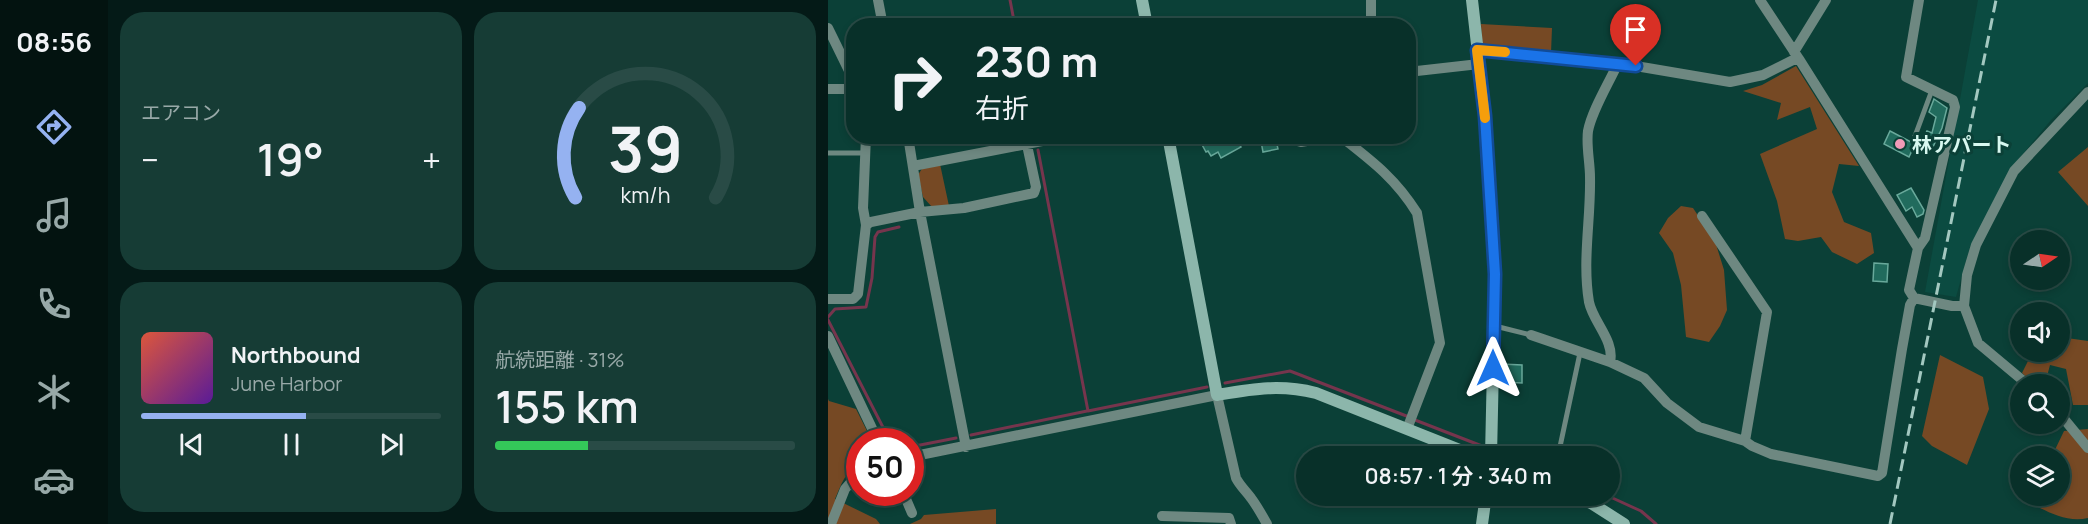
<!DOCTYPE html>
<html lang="ja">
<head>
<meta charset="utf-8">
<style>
  body { margin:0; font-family:Manrope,"Noto Sans JP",sans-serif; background:#163c35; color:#f1f3f6; height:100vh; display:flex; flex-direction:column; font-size:22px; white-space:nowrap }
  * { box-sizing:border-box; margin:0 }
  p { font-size:20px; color:#98a9a8 }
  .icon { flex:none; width:33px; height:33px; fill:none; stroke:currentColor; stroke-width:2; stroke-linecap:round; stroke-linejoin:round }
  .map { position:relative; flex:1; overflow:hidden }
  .sheet { display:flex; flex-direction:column; gap:12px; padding:12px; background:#041a17; width:720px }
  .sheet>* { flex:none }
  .top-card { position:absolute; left:18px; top:18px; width:570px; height:126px; border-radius:24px; box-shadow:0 3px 9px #0003,0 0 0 2px #294b46; background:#083029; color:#f1f3f6; overflow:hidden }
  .needle { width:39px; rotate:77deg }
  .buttons { position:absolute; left:1182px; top:230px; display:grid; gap:12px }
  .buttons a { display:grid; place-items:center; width:60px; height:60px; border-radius:50%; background:#083029; box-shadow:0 3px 9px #0003,0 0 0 2px #294b46; font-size:30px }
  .speed { position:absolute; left:18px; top:428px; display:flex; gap:12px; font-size:30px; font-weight:700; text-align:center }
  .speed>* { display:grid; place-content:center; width:78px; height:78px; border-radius:50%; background:#083029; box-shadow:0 3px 9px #0003,0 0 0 2px #294b46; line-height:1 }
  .speed .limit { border:9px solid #d22; background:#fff; color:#111 }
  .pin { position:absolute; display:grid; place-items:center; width:51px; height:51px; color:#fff; margin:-62px -26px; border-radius:50% 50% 50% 0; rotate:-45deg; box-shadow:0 0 6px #0007 }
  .pin .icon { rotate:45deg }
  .me { position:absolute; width:66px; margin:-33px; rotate:0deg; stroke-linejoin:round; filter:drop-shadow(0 0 4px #0008) }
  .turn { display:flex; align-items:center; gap:21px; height:126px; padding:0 30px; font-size:27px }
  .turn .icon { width:78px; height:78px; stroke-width:2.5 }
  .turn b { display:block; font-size:42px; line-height:51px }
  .big { font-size:45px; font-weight:600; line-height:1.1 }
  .sheet .tile { flex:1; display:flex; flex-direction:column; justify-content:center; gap:9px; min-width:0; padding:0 21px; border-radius:24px; background:#163c35 }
  .sheet .dial { align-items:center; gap:0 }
  .dial svg { height:156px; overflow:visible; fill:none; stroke:#294b46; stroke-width:7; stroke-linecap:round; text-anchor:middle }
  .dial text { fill:#f1f3f6; stroke:none }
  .song { display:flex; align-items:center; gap:18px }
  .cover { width:72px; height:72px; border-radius:9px; background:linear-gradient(135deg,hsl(10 70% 55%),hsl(270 70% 35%)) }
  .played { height:6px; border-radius:3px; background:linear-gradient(90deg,#95b2f1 55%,#294b46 55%) }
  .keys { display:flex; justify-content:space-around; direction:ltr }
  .heat { display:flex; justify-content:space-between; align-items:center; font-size:33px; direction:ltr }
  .charge { height:9px; border-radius:4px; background:linear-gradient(90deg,#34c759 31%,#294b46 0) }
  .sheet .tiles { flex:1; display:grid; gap:12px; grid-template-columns:repeat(2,1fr) }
  .trip { position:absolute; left:468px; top:446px; width:324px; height:60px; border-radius:30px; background:#083029; box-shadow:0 3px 9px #0003,0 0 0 2px #294b46; font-weight:600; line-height:60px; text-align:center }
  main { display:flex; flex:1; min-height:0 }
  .tabs { display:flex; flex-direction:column; width:108px; justify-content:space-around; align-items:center; background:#031310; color:#98a9a8 }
  .tabs .icon { width:42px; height:42px }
  .tabs .on { color:#95b2f1 }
  .tabs b { font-size:27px; color:#f1f3f6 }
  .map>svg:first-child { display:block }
  .built { fill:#0b4b41 }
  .green { fill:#764924 }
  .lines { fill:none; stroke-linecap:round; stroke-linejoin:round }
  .stream { stroke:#76354d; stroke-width:3 }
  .building { fill:#216b5d; stroke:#69a99b; stroke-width:1.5 }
  .lane { stroke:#6e8881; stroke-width:5 }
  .street { stroke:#6e8881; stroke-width:10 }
  .secondary { stroke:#8cb6ab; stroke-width:12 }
  .rail { stroke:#a3c8c0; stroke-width:3; stroke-dasharray:12 6; stroke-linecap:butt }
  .route-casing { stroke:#114b97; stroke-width:15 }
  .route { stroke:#1a73e8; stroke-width:10 }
  .slow { stroke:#f59e0b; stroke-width:10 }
  .poi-dot { fill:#f09ab7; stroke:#0b4037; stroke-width:2 }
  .labels { text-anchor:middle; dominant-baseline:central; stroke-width:6; stroke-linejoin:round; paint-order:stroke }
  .poi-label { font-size:20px; font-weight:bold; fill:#d8f8f0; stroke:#0b4037; text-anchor:start }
</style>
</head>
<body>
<main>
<nav class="tabs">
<b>08:56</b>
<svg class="icon on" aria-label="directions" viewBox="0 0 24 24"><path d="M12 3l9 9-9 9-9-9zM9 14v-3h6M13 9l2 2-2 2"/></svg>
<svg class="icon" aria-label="music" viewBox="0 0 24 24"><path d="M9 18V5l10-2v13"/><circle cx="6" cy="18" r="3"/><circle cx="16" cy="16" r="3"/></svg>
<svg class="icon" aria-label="phone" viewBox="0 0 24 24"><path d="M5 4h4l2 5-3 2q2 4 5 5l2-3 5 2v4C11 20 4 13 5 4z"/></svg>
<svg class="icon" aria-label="climate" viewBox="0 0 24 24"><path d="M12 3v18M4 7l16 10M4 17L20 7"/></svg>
<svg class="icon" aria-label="car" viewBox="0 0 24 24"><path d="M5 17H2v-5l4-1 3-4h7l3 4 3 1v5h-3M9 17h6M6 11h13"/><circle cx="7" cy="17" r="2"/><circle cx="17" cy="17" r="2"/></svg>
</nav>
<section class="sheet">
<div class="tiles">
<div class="tile"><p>エアコン</p>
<div class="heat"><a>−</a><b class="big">19°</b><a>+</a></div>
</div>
<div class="tile dial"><svg viewBox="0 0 100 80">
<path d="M14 69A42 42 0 1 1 86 69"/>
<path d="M14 69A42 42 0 0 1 16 23" stroke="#95b2f1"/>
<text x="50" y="56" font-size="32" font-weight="700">39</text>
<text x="50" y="72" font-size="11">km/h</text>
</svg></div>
<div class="tile">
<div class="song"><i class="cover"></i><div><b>Northbound</b><p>June Harbor</p></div></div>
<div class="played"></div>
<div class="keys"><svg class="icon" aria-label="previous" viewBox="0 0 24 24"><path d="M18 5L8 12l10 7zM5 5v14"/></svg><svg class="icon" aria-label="pause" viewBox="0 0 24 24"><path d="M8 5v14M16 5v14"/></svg><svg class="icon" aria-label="next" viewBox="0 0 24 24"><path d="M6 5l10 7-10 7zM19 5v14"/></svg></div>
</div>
<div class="tile"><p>航続距離 · 31%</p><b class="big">155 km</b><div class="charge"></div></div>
</div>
</section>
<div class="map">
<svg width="1260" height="524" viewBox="0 0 1260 524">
  <rect width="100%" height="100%" fill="#0b4037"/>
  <path class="built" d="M1150 0H1260V83L1223 120 1185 166 1142 247 1128 297 1097 292Z"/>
  <path class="green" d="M653 24 724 28 723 53 654 46Z
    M968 66 1031 166 1011 164 1004 192 1016 222 1043 233 1046 253 1029 264 1004 252 993 237 970 241 957 239 949 201 932 154 989 129 982 107 949 120 953 103 915 91 934 85Z
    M1260 147V206L1230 172Z
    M112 164 121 206 104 207 95 197 90 175 95 167Z
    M853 206 865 208 887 241 896 270 899 310 892 326 881 342 858 337 853 285 845 253 831 233 840 218Z
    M1232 337 1260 341V405H1245L1238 369 1222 365 1217 384H1206L1194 373 1205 351H1232Z
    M1112 355 1155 377 1161 409 1139 465 1104 446 1094 436Z
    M0 399 1 401 28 409 44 441H32L31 464C18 470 13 485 7 499L48 519 52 524H0Z
    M1260 429V518C1241 523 1222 513 1206 505L1208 495H1232V456H1224L1236 431Z
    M168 509V524H82L93 519 96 515Z"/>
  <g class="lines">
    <path class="stream" d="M182 0 187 26
      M210 150 260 411 379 387
      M0 317 7 309 38 307 44 278 47 237 50 232 71 227
      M0 320 62 441
      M397 383 462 371 581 417
      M587 420 654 446
      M143 435 259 411
      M82 447 128 438
      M671 452 680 456
      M778 495 813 511 828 524"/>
  </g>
  <path class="building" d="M1106 99 1119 108 1114 128 1103 151 1099 149 1100 145 1094 141 1099 131 1104 133 1108 117 1101 112Z
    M1062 131 1087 144 1081 157 1056 144Z
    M374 136H402L403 139 407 137 413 147 393 158 390 152 383 156 380 151 378 152 372 141 375 139Z
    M432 136H447L450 149 435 152Z
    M1083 188 1096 210 1095 214 1089 217 1084 207 1078 211 1069 195Z
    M1046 263 1060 264 1059 282 1045 281Z
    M673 364 694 365V383L673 382Z"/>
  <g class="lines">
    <path class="lane" d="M1087 136 1104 90
      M0 153H37
      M667 326 703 335
      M730 456 752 353"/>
    <path class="street" d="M50 0 55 26
      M543 0V26
      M932 0 971 59
      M1091 0 1078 77 1125 100 1127 107 1097 238 1090 248 1081 290 1086 298 1124 306H1136
      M0 28 26 81
      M649 50 790 63 902 82 935 75 967 59H971L1090 248
      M966 52 998 0
      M580 72 651 64
      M0 89H26
      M38 136 35 208 38 225
      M80 136 92 212 138 447
      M464 136 466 140 473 142 506 136
      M512 136C544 161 567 178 589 213L612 343 579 429
      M85 166 240 136
      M874 216 939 312 917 441
      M0 299H25L30 294 38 225 43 222 92 212 136 208 206 193 208 187 199 145
      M703 335 782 362 816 378 839 403 871 427 917 441 924 446 943 454 1050 476 1054 473 1074 349 1082 305 1086 298
      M0 336 50 441
      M782 362C787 341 765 322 761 302 754 260 763 219 762 177 762 162 758 146 760 131 764 110 781 83 790 63
      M1199 384 1150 343 1136 306 1139 275 1148 245 1186 171 1260 92
      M1232 414 1260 448
      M82 457 389 395 408 478C412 486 418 491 423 498 429 506 434 515 439 524
      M75 492 84 513
      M334 516 401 518 403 524
      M3 524 17 489 32 472"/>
    <path class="secondary" d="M314 0 319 26
      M644 0 657 115 667 274 663 456
      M340 136 389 395C425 389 452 384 488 393L647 456
      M746 495 763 503 796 524
      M654 524 658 495"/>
    <path class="rail" d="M1062 524 1168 0"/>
  </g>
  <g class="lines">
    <g class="route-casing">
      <path id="route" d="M665 368 667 274 657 116 649 50 808 66"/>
    </g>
    <use href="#route" class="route"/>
    <path class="slow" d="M657 118 649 50 677 52"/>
  </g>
  <circle class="poi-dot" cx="1072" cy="144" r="6"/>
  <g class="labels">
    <g class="poi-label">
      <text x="1084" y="144">林アパート</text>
    </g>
  </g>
</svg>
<div class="buttons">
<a><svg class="needle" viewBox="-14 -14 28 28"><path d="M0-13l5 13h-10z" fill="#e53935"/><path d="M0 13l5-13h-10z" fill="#98a9a8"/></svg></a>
<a><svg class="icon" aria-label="sound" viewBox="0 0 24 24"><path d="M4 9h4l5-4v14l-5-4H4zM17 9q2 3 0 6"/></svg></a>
<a><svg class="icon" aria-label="search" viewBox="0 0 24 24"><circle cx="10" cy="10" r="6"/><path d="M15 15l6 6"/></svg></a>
<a><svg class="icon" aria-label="layers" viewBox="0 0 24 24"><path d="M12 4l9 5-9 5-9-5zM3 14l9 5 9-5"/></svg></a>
</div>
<div class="speed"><div class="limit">50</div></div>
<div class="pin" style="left:808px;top:66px;background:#d93025"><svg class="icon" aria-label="arrive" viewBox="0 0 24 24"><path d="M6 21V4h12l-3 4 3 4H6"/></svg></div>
<svg class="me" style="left:665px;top:368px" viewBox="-20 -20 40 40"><path d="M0-17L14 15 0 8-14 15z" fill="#1a73e8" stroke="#fff" stroke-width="4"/></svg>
<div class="trip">08:57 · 1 分 · 340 m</div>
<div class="top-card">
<div class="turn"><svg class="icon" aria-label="right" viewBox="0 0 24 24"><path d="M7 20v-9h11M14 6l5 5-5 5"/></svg><div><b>230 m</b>右折</div></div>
</div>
</div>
</main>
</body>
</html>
